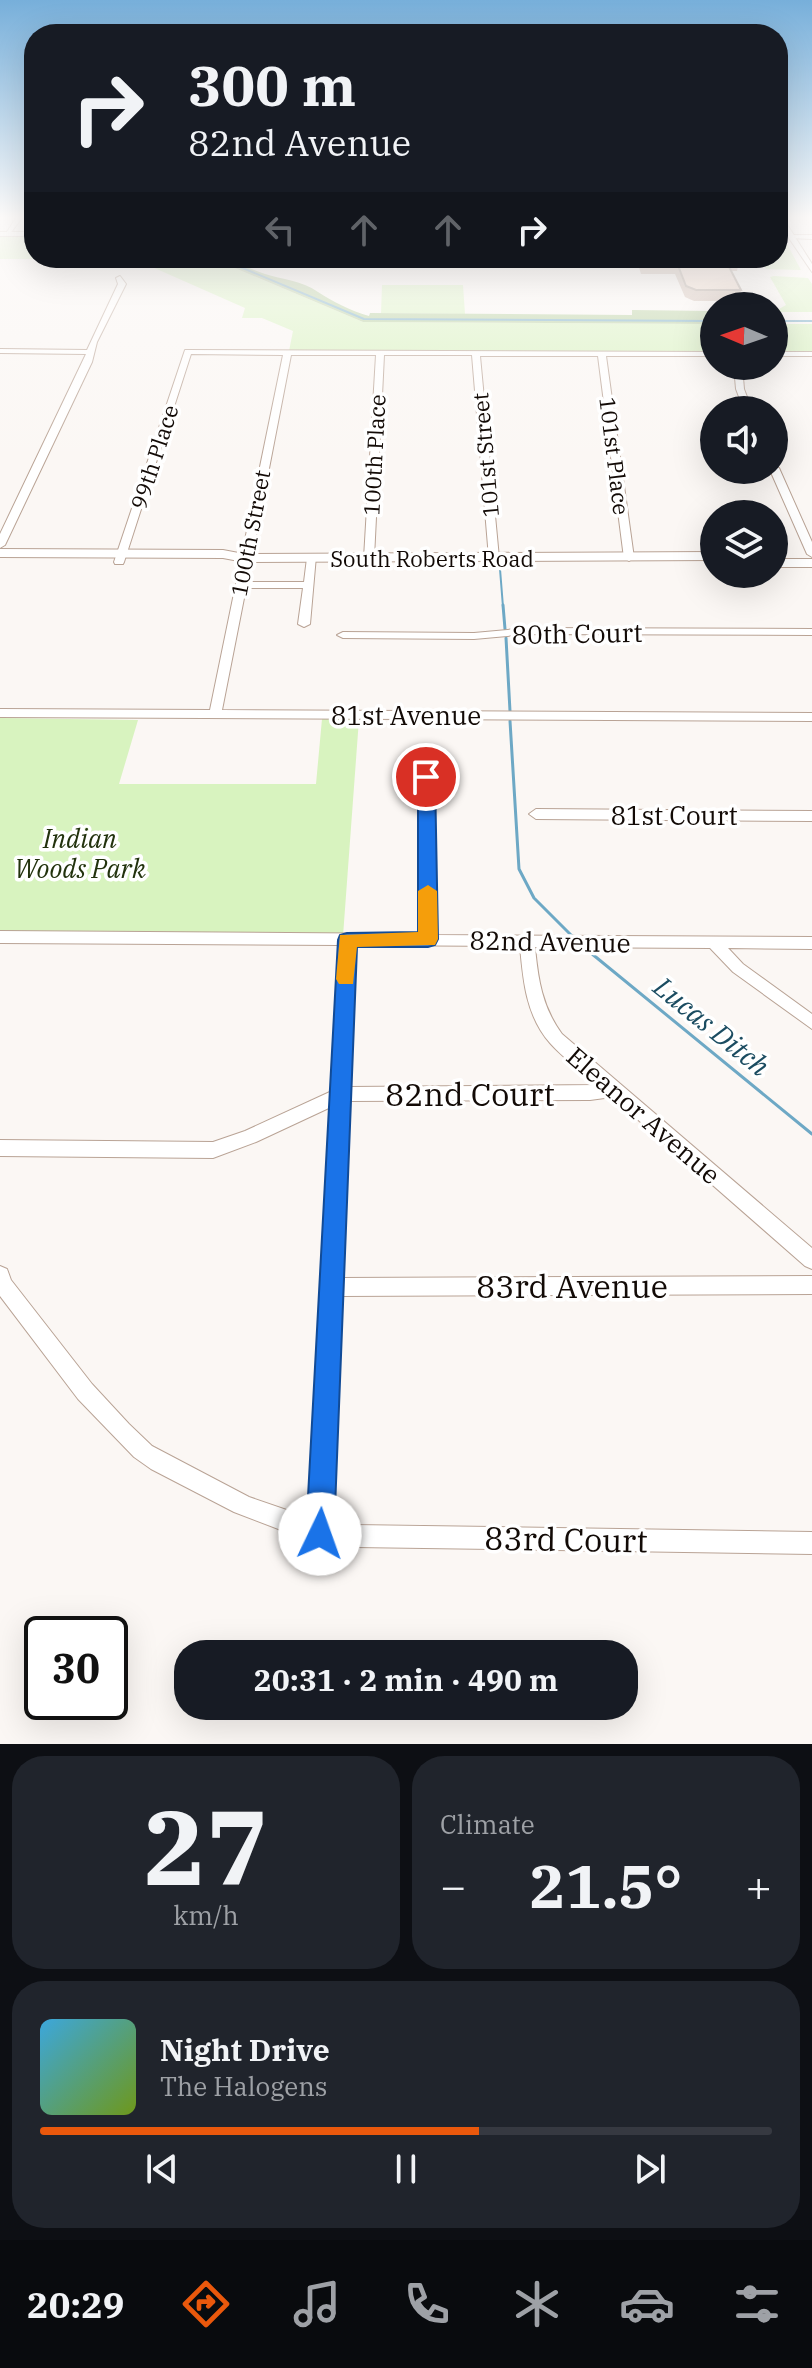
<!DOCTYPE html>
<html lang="en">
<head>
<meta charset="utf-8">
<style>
  body { margin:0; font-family:"IBM Plex Serif",serif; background:#20242c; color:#f1f3f6; height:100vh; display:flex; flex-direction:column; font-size:30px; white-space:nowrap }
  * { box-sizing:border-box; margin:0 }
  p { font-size:26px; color:#9ea1a6 }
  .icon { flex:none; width:44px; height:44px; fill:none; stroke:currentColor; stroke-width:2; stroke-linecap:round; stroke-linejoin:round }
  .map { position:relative; height:1744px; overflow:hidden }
  .sheet { display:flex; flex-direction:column; gap:12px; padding:12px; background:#0d0f14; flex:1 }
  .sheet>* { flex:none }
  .top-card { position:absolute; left:24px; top:24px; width:764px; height:244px; border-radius:32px; box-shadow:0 8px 32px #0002; background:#171b24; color:#f1f3f6; overflow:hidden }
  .needle { width:52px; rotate:272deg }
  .controls { position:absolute; left:700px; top:292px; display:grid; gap:16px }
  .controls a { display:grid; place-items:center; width:88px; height:88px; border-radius:50%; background:#171b24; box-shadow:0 8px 32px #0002; font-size:40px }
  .speed { position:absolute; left:24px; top:1616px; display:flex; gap:16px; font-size:40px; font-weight:700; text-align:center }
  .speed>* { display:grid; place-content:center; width:104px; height:104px; border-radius:50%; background:#171b24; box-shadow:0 8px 32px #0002; line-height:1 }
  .speed .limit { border:4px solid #111; border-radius:12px; background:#fff; color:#111 }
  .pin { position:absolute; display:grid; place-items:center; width:68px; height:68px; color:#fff; margin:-34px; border:4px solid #fff; border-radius:50%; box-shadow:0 2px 8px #0007 }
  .me { position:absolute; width:88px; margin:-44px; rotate:3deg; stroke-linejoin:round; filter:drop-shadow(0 0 6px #0008) }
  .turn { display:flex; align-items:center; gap:28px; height:168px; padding:0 32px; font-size:36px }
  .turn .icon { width:104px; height:104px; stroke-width:2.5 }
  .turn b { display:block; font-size:56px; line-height:68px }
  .lanes { display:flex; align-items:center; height:76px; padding:0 32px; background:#0003; justify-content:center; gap:40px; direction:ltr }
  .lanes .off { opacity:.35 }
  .big { font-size:60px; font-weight:800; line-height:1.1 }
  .sheet .tile { flex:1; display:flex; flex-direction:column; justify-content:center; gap:12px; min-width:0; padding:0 28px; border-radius:32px; background:#20242c }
  .sheet .dial { align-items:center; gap:0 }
  .dial b { font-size:104px; line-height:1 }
  .song { display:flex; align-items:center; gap:24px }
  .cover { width:96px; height:96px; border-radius:12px; background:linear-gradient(135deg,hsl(200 70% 55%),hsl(80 70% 35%)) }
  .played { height:8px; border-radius:4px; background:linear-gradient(90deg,#ea580c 60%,#363941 60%) }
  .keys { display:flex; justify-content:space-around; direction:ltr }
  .heat { display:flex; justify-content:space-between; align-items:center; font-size:44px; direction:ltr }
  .sheet .tiles { flex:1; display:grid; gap:12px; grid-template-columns:1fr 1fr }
  .tile:last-child { grid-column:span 2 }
  .trip { position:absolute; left:174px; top:1640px; width:464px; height:80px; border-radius:32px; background:#171b24; box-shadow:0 8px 32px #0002; font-weight:800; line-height:80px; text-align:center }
  .dock { display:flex; height:128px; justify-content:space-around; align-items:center; background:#090b0e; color:#9ea1a6 }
  .dock .icon { width:56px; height:56px }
  .dock .current { color:#ea580c }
  .dock b { font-size:36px; color:#f1f3f6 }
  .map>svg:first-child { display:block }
  .green { fill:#d8f3bf }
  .forest { fill:#b4ce9b }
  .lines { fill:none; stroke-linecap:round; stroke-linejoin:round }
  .stream-far1 { stroke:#6da8c5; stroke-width:2 }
  .stream { stroke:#6da8c5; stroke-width:3 }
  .minor-casing { stroke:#b9a395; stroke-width:2 }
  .tertiary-casing { stroke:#b9a395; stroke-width:2 }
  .minor { fill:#fff; fill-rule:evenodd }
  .tertiary { fill:#fff; fill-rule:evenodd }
  .wall { fill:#d0bbaf }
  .building { fill:#f2dacb; stroke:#a9998e; stroke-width:2 }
  .route { fill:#1a73e8; stroke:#114b97; stroke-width:2 }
  .slow { fill:#f59e0b }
  .labels { text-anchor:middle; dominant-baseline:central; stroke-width:7; stroke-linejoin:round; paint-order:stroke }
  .far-street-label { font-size:22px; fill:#120a06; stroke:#fff }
  .street-label { font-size:26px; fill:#120a06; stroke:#fff }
  .park-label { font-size:26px; font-style:italic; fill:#22320d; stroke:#fff }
  .water-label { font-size:28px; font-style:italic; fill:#1b4c61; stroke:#fff }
  .near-street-label { font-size:32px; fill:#120a06; stroke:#fff }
</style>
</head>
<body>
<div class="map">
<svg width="812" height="1744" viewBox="0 0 812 1744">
  <rect width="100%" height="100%" fill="#fbf7f4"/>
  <path class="green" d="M0 236 34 237V258H211L363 322 714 324V352L289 351 293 331 262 318H242L245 308 134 259H0Z
    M778 240 786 242 801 270 766 269 759 258H778Z
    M774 276 808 278 812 284V312H774L786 305 770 277Z
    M382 285H463L465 314 381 313Z
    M774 324H812V352H774Z
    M0 718 138 720 119 784H316L322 719H359L343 936 0 934Z"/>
  <path class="forest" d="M211 258C231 258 246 268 265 274 281 279 303 281 318 292 334 302 349 310 369 316L370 313 632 315V310L714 311V324L363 322Z"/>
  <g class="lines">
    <path class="stream-far1" d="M219 258 364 319 714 321
      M774 321H812
      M500 569 503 607"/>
    <path class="stream" d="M503 605 505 629
      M506 638 510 711
      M510 721 519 869 534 898 571 935
      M586 949 812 1134"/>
    <g class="minor-casing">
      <path id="minor" d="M16 218H22L9 235H5Z
        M791 235H812V239L789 238Z
        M120 276 126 284 97 342 92 362 5 545 0 548V534L86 354 0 353V349L87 350 118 284 116 278Z
        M185 350 714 352V356H606L634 558 629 561 624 558 598 356H480L499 558 494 561 489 558 472 355H384L374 558 369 561 364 558 376 355H291L247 582H304L307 558 308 556H316L310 624 304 627 298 624 303 588H246L222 710 812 713V721L0 717V709L210 710 283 355 191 354 124 562 123 564H115L114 562Z
        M774 352H812V356H774Z
        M734 366H742L744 389 752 410H744L736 389Z
        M774 465 779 468 812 542V557L807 554 770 470H774Z
        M528 628 812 629V635L528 634 474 639 343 638 337 635 343 632 474 633Z
        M426 773 432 777 435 935 812 937V949L728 948 743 964 812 1014V1029L733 972 710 948 535 947C538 979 542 1007 562 1034L812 1248V1269L805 1266 612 1097 590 1100 348 1101 341 1278 812 1276V1294L340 1296 331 1522 355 1525 812 1532V1554L355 1547 325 1543 320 1545 234 1512 151 1469 134 1457 78 1399 0 1296V1266L7 1269 11 1280 92 1384 129 1424 152 1446 249 1497 310 1518 331 1107 256 1142 213 1158 0 1156V1140L213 1142 245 1131 332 1091 339 945 0 943V931L421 934 420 777ZM354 945 520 946C523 980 526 1016 550 1043 563 1058 582 1071 598 1085L349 1087Z
        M536 809 812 811V821L536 819 529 814Z"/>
    </g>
    <g class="tertiary-casing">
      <path id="tertiary" d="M778 218H783L812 264V272L778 222Z
        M0 232H34V236H0Z
        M0 549 223 550 244 554 714 552V560L244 562 223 558 0 557Z
        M774 559H812V567H774Z"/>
    </g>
    <use href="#minor" class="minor"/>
    <use href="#tertiary" class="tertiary"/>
  </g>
  <path class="wall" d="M636 258H738L739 261 737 271H731L741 290 739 301H694L685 297 675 274H641Z"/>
  <path class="building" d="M641 258H738L739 261H726L741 290H696L686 286 677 263H643Z"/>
  <linearGradient id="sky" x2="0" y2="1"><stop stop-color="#77afda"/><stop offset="0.47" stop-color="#fdfbfa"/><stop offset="1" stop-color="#fdfbfa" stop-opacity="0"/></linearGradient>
  <rect width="812" height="462" fill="url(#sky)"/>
  <path class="route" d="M426 771 435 777 438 939 435 945 428 947H357L334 1534 330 1544 320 1548 310 1544 306 1534 338 940 340 935 347 933 418 932V777Z"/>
  <path class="slow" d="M428 885 437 891 438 939 435 945 357 947 353 984H339L336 979 340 935 418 932V891Z"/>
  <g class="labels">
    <g class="far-street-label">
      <text transform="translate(374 455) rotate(-87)">100th Place</text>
      <text transform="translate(485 455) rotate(-95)">101st Street</text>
      <text transform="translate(615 456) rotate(83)">101st Place</text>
      <text transform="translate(154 457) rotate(-72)">99th Place</text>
      <text transform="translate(250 533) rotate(-79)">100th Street</text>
      <text x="432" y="558">South Roberts Road</text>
    </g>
    <g class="street-label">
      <text transform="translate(577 633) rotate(-1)">80th Court</text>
      <text x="406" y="715">81st Avenue</text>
      <text x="674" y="815">81st Court</text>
      <text transform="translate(550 941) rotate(1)">82nd Avenue</text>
      <text transform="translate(644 1115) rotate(41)">Eleanor Avenue</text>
    </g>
    <g class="park-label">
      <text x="80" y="838">Indian<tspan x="80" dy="30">Woods Park</tspan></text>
    </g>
    <g class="water-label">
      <text transform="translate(712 1026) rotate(39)">Lucas Ditch</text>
    </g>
    <g class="near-street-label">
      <text x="470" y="1094">82nd Court</text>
      <text x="572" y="1286">83rd Avenue</text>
      <text transform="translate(566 1539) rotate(1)">83rd Court</text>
    </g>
  </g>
</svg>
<div class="controls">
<a><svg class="needle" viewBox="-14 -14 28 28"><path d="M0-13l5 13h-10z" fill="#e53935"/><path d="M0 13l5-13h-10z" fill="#9ea1a6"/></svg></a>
<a><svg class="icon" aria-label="sound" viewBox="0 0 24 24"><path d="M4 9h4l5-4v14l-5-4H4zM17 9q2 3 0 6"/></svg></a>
<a><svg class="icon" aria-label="layers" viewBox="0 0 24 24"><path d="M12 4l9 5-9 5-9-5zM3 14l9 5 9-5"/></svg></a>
</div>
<div class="speed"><div class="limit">30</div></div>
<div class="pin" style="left:426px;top:777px;background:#d93025"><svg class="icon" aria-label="arrive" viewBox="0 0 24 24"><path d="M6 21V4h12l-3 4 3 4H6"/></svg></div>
<svg class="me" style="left:320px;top:1534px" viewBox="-20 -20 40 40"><circle r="19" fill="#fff"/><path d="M0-13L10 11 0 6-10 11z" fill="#1a73e8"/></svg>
<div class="trip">20:31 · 2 min · 490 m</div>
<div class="top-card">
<div class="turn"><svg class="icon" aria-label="right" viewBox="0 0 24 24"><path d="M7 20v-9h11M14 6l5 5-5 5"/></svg><div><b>300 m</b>82nd Avenue</div></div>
<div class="lanes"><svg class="icon off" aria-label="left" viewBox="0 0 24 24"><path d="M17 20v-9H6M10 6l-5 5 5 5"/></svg><svg class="icon off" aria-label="ahead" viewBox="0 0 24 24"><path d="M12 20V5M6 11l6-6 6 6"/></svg><svg class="icon off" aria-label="ahead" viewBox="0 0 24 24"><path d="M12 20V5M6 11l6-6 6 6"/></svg><svg class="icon" aria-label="right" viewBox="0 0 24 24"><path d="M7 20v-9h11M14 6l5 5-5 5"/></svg></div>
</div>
</div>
<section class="sheet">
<div class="tiles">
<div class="tile dial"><b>27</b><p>km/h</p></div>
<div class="tile"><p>Climate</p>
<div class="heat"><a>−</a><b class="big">21.5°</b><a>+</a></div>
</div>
<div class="tile">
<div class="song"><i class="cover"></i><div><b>Night Drive</b><p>The Halogens</p></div></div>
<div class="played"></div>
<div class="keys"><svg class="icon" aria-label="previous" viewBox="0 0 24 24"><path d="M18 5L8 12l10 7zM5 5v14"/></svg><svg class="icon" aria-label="pause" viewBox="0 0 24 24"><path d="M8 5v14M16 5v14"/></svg><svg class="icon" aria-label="next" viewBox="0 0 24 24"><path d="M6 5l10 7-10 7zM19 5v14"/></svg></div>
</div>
</div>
</section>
<nav class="dock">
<b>20:29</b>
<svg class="icon current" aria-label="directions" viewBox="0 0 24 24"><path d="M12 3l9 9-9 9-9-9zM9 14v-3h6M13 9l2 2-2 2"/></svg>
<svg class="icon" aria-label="music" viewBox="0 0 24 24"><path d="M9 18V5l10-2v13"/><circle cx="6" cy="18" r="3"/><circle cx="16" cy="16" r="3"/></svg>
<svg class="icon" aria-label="phone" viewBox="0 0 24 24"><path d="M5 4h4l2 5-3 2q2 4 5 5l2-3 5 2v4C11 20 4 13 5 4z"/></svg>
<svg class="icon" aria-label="climate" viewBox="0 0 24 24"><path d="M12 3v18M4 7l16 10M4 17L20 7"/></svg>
<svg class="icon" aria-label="car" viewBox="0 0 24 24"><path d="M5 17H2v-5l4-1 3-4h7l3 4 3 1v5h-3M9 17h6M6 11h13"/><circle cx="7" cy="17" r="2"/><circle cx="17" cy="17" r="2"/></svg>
<svg class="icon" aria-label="filters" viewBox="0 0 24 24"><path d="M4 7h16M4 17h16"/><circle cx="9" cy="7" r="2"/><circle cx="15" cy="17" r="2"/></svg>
</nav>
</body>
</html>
